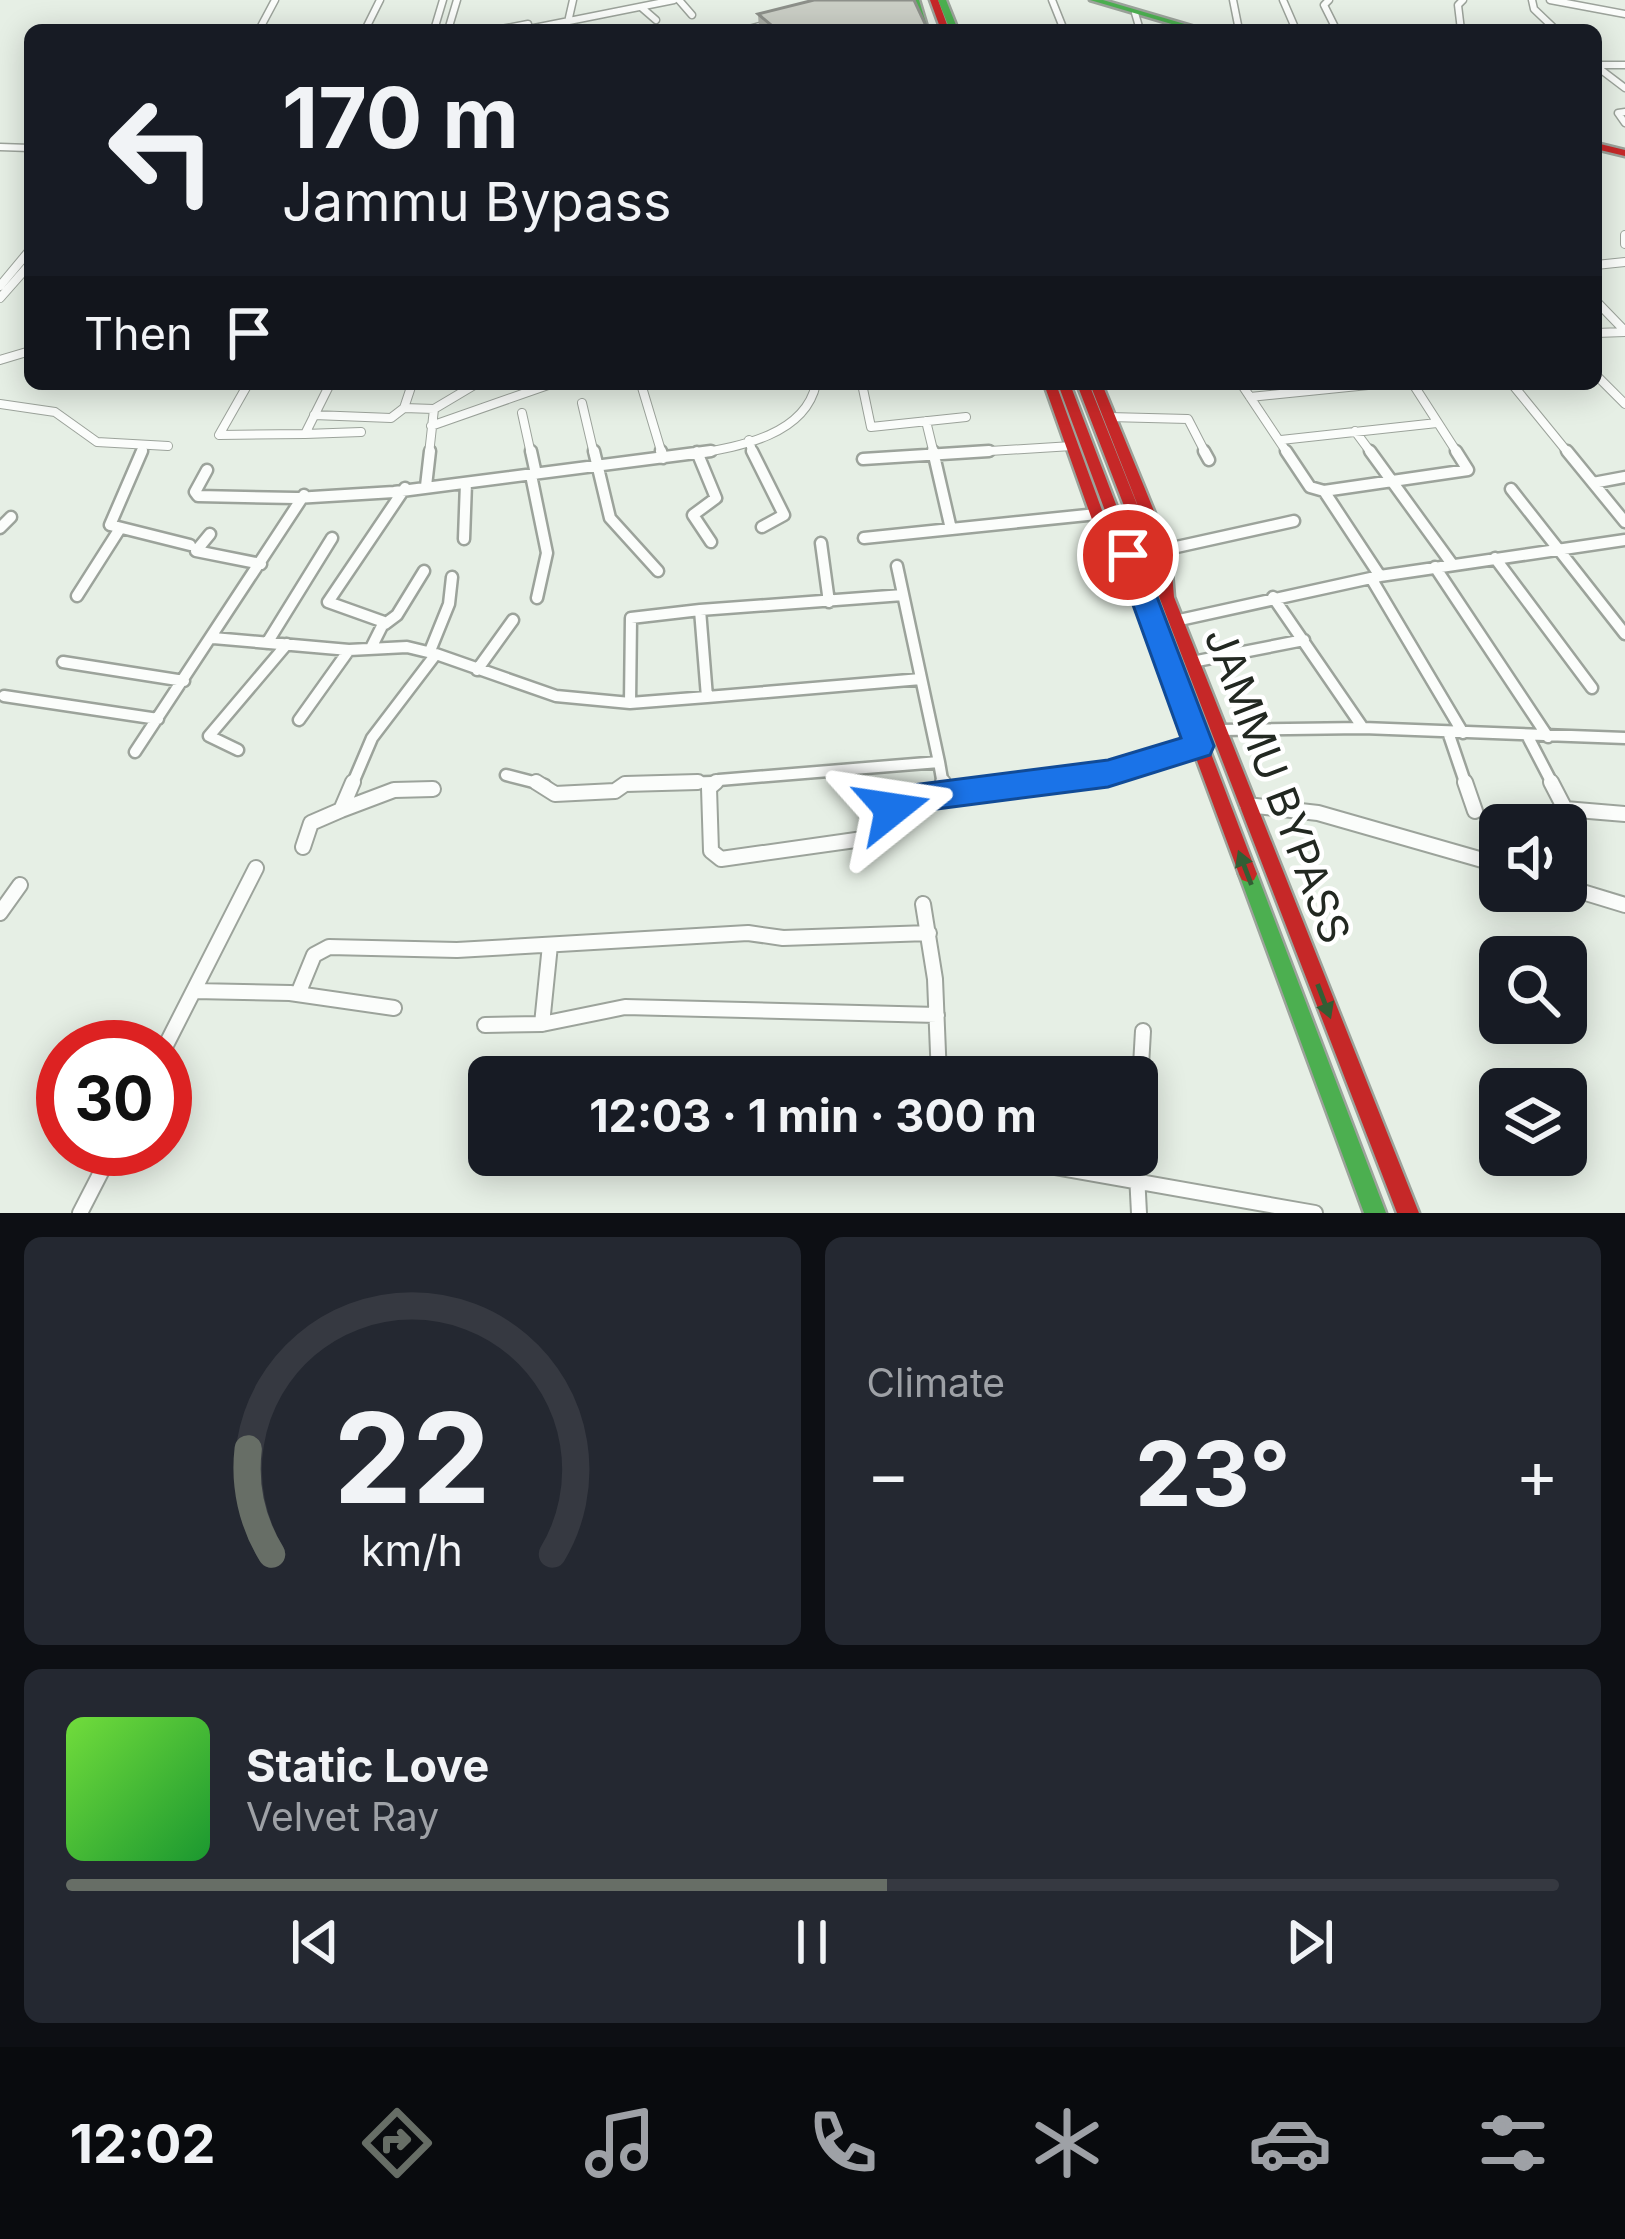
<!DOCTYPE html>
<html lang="en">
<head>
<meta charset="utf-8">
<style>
  body { margin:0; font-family:Inter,sans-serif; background:#242831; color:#f1f3f6; height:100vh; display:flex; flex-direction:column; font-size:45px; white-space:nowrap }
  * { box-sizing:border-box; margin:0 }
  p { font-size:39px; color:#9ea1a6 }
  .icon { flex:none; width:66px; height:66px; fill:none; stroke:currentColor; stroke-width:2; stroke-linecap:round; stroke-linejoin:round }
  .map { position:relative; height:1213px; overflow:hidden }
  .details { display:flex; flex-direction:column; gap:24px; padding:24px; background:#0d0f14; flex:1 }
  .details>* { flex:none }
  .guide { position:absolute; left:24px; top:24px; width:1578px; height:366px; border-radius:18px; box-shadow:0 6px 30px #0003; background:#171b24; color:#f1f3f6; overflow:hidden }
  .fabs { position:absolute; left:1479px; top:804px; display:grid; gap:24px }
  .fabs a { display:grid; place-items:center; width:108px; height:108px; border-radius:18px; background:#171b24; box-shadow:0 6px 30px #0003; font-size:60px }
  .speed { position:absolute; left:36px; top:1020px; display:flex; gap:24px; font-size:60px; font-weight:700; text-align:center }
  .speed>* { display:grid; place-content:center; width:156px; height:156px; border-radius:50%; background:#171b24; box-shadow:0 6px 30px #0003; line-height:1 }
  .speed .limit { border:18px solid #d22; background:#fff; color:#111 }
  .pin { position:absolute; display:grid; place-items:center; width:102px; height:102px; color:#fff; margin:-51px; border:6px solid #fff; border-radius:50%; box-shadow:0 3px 12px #0007 }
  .me { position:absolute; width:132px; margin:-66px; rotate:75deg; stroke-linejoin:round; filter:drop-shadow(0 0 9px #0008) }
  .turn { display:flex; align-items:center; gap:42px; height:252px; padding:0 60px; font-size:54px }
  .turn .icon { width:156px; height:156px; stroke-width:2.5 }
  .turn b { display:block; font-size:84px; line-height:102px }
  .then { display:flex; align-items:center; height:114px; padding:0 60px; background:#0003; gap:24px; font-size:45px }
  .big { font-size:90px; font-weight:700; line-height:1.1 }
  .details .widget { flex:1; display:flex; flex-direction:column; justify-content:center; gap:18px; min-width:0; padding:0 42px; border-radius:18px; background:#242831 }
  .details .dial { align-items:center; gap:0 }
  .dial svg { height:312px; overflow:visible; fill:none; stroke:#363941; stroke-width:7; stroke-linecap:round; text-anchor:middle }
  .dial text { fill:#f1f3f6; stroke:none }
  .song { display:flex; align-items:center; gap:36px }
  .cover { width:144px; height:144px; border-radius:18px; background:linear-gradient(135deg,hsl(100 70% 55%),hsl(130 70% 35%)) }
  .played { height:12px; border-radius:6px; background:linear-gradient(90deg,#676e66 55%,#363941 55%) }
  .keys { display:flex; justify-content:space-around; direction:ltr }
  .heat { display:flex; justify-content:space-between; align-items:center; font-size:66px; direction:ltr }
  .details .tiles { flex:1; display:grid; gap:24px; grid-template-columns:1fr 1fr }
  .widget:last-child { grid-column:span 2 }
  .trip { position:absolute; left:468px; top:1056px; width:690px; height:120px; border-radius:18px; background:#171b24; box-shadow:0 6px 30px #0003; font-weight:700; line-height:120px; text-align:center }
  .tab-bar { display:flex; height:192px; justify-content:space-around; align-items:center; background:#090b0e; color:#9ea1a6 }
  .tab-bar .icon { width:84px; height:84px }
  .tab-bar .active { color:#676e66 }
  .tab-bar b { font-size:54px; color:#f1f3f6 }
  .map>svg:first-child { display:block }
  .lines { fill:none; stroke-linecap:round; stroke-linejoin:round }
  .street-far3-casing { stroke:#9ca39b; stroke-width:9 }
  .street-far2-casing { stroke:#9ca39b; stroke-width:10 }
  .street-far1-casing { stroke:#9ca39b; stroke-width:15 }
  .street-casing { stroke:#9ca39b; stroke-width:18 }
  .fast-casing { stroke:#9ca39b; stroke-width:5 }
  .jam-casing { stroke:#9ca39b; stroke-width:5 }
  .street-far3 { stroke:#fbfdfb; stroke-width:6 }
  .street-far2 { stroke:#fbfdfb; stroke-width:8 }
  .street-far1 { stroke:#fbfdfb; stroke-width:10 }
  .street { stroke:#fbfdfb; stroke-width:14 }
  .fast { fill:#4caf50; fill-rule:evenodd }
  .jam { fill:#c62828; fill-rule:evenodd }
  .wall { fill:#aeb1a9 }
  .building { fill:#cacec5; stroke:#8d908a; stroke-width:3 }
  .oneway { fill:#335e34 }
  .route { fill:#1a73e8; stroke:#114b97; stroke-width:3 }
  .labels { text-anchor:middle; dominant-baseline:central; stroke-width:9; stroke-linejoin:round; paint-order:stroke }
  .street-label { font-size:42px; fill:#222821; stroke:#fff }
</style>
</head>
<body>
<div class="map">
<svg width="1625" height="1213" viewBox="0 0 1625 1213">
  <rect width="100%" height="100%" fill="#e6efe5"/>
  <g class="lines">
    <g class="street-far3-casing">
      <path id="street-far3" d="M679 0 692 15
        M1052 0 1064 30
        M1233 0 1239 30
        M1283 0 1296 30
        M1329 0 1324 5 1336 29 1461 30
        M1532 0 1534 9 1556 30
        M1550 0 1625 14
        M641 7 656 20
        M1135 13 1140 30
        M568 22 573 0
        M259 30 275 0
        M365 30 380 0
        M434 30 443 0
        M448 30 457 0
        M496 30 528 24
        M524 30 674 0
        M745 30 771 23
        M1461 30 1458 5 1463 0
        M1596 65H1625
        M1596 66 1625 88
        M1625 112 1618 113 1625 123
        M0 147 30 148"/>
    </g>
    <g class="street-far2-casing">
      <path id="street-far2" d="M1625 235V244
        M1596 265 1625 262
        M0 286 30 250
        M0 298 30 264
        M1596 301 1625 331
        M1596 333 1625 332
        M0 360 30 351
        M1596 375 1625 404
        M248 384 219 435 305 434
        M330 384 305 434 361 432
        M412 384 404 408 434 409
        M641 384 662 454
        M862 384 871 427 966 417
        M1413 384 1458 454
        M1512 384 1569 454
        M1242 385 1288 454
        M1250 397 1378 384
        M582 403 594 454
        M0 404 55 412 97 442 168 446
        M522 413 531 454
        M314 415 391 418 404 408
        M1109 417 1188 419 1206 454
        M926 421 934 454
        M431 426 551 384
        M1355 431 1372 454
        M749 440 753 454
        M1281 440 1437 423
        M140 454 144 446
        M429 454 434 409 476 384
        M695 454C741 446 805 435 816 384
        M941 454 1072 446"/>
    </g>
    <g class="street-far1-casing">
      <path id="street-far1" d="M142 451 110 525 190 545
        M531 451 536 474
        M594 451 610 518 658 571
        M661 451 663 458
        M752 451 784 515 762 527
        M933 451 951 529
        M1204 451 1209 460
        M1286 451 1310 487 1324 491 1468 470 1456 451
        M1370 451 1452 564
        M1567 451 1625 522
        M697 452 716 498 693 515 711 542
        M863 459 989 451
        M207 470 195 492 198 496 296 498 394 492 711 451
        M531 475 547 553 537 598
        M1593 483 1625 477
        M426 486 430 451
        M1511 489 1625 634
        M1324 491 1380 576
        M0 528 11 517
        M210 534 196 551 261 564
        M864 538 1097 514
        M464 539 466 483
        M821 543 829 602
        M1163 550 1294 521
        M1495 558 1592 688
        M897 566 939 762
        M1435 567 1548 737
        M1371 578 1463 733
        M903 595 700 610 707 697 921 679
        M77 596 119 530
        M1273 597 1363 728
        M700 610 631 618 630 703 707 697
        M1175 621 1380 576 1625 540
        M385 624 397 615 424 571
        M213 638 349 650
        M267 643 332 538
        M371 648 384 622 328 602 405 488
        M430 651 449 604 452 577
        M63 662 184 681
        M1192 662 1304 640
        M477 670 513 620
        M4 696 158 719
        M299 720 349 650 407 647 436 654
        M1221 730 1363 728 1625 738
        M1448 732 1466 785
        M1528 737 1553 785
        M238 750 209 736 287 644
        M135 752 304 495
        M506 775 545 785
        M352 785 372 738 436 654 556 696 630 703
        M623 785 712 782
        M712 785 719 780 939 762 943 785
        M1019 785 1088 777 1199 746"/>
    </g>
    <g class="street-casing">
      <path id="street" d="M353 782 341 810 394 790 433 789
        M536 782 555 794 615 791 625 784 698 782
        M716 782 709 788 711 851 721 859 884 836 896 828 892 805 897 800 1044 782
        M943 782 945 794
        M1465 782 1475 811
        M1551 782 1565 809 1625 814
        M1247 805 1318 813 1500 865
        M303 847 311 823 341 810
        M1566 887 1625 905
        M923 904 935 979 939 1077
        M0 913 20 885
        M194 991 290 993 394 1008
        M298 994 314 955 329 947 457 950 748 933 783 938 929 933
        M542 1024 550 945
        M485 1025 542 1024 625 1007 937 1015
        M165 1047 256 868
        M1137 1135 1143 1031
        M987 1155 1315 1213
        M1136 1155 1139 1213
        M80 1213 113 1149"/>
    </g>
    <g class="fast-casing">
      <path id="fast" d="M911 0H919L928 30H920Z
        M938 0H946L958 30H950Z
        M1090 0H1103L1205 30H1192Z
        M1248 866 1254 868 1257 874 1386 1213H1364L1239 874 1242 868Z"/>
    </g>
    <g class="jam-casing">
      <path id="jam" d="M930 0H938L949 30H941Z
        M1596 143 1625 150V156L1596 149Z
        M1044 384H1056L1119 557 1124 562 1058 384H1070L1257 874 1254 880 1248 882 1242 880 1239 874 1136 596 1133 595 1106 559Z
        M1077 384H1089L1156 552 1090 384H1102L1170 550 1174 597 1419 1213H1397Z"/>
    </g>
    <use href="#street-far3" class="street-far3"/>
    <use href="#street-far2" class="street-far2"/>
    <use href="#street-far1" class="street-far1"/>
    <use href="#street" class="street"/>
    <use href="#fast" class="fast"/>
    <use href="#jam" class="jam"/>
  </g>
  <path class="wall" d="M758 14 928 30H759Z"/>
  <path class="building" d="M814 0H914L928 30H777L758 14Z"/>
  <defs><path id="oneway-solid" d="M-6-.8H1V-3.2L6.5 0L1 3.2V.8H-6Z" transform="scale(3)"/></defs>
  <g class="oneway">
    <use href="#oneway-solid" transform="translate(1245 868) rotate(-111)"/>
    <use href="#oneway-solid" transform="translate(1324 1001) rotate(69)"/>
  </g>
  <path class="route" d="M1128 545 1141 555 1214 746 1210 755 1108 787 906 813 892 823 881 819 876 809 886 791 897 787 1108 760 1181 738 1115 555Z"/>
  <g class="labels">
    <g class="street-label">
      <text transform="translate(1278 785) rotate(69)">JAMMU BYPASS</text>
    </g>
  </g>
</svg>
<div class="fabs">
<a><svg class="icon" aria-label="sound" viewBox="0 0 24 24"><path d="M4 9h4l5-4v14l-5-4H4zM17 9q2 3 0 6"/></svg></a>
<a><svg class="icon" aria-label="search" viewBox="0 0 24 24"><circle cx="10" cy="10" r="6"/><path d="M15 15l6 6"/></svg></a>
<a><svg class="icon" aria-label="layers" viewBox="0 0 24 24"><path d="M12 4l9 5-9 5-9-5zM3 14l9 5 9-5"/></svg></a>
</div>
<div class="speed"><div class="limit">30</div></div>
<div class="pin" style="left:1128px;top:555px;background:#d93025"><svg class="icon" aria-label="arrive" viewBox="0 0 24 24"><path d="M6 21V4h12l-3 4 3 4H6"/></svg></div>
<svg class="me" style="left:892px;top:809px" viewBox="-20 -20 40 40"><path d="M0-17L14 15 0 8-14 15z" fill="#1a73e8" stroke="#fff" stroke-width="4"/></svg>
<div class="trip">12:03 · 1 min · 300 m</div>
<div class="guide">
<div class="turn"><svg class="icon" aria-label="left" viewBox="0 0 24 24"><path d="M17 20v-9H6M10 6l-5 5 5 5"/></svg><div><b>170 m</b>Jammu Bypass</div></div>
<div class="then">Then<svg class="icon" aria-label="arrive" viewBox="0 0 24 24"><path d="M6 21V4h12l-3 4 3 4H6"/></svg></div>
</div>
</div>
<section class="details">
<div class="tiles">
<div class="widget dial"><svg viewBox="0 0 100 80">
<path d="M14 69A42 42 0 1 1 86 69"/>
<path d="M14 69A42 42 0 0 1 8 42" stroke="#676e66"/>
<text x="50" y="56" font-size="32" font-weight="700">22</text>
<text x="50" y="72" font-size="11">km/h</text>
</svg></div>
<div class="widget"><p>Climate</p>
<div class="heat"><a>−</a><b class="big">23°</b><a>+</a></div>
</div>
<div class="widget">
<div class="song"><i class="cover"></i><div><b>Static Love</b><p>Velvet Ray</p></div></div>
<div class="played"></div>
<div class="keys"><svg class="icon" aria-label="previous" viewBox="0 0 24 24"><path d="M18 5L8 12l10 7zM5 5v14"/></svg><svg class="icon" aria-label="pause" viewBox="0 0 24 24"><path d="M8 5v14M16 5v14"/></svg><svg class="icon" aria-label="next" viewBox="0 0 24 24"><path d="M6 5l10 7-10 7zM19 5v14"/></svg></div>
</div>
</div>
</section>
<nav class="tab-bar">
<b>12:02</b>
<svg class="icon active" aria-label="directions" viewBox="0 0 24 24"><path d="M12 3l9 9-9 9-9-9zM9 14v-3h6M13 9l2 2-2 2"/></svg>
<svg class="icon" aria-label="music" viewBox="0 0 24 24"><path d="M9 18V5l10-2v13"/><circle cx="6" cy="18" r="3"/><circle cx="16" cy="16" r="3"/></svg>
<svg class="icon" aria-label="phone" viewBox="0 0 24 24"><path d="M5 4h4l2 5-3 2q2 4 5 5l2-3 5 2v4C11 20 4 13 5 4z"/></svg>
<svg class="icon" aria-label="climate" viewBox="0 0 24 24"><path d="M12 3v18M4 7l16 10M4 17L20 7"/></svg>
<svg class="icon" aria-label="car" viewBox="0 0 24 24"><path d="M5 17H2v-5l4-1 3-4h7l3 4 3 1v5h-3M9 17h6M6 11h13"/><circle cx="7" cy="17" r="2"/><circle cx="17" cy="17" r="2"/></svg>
<svg class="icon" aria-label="filters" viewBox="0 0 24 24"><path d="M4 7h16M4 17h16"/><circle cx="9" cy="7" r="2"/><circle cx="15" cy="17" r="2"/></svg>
</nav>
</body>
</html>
